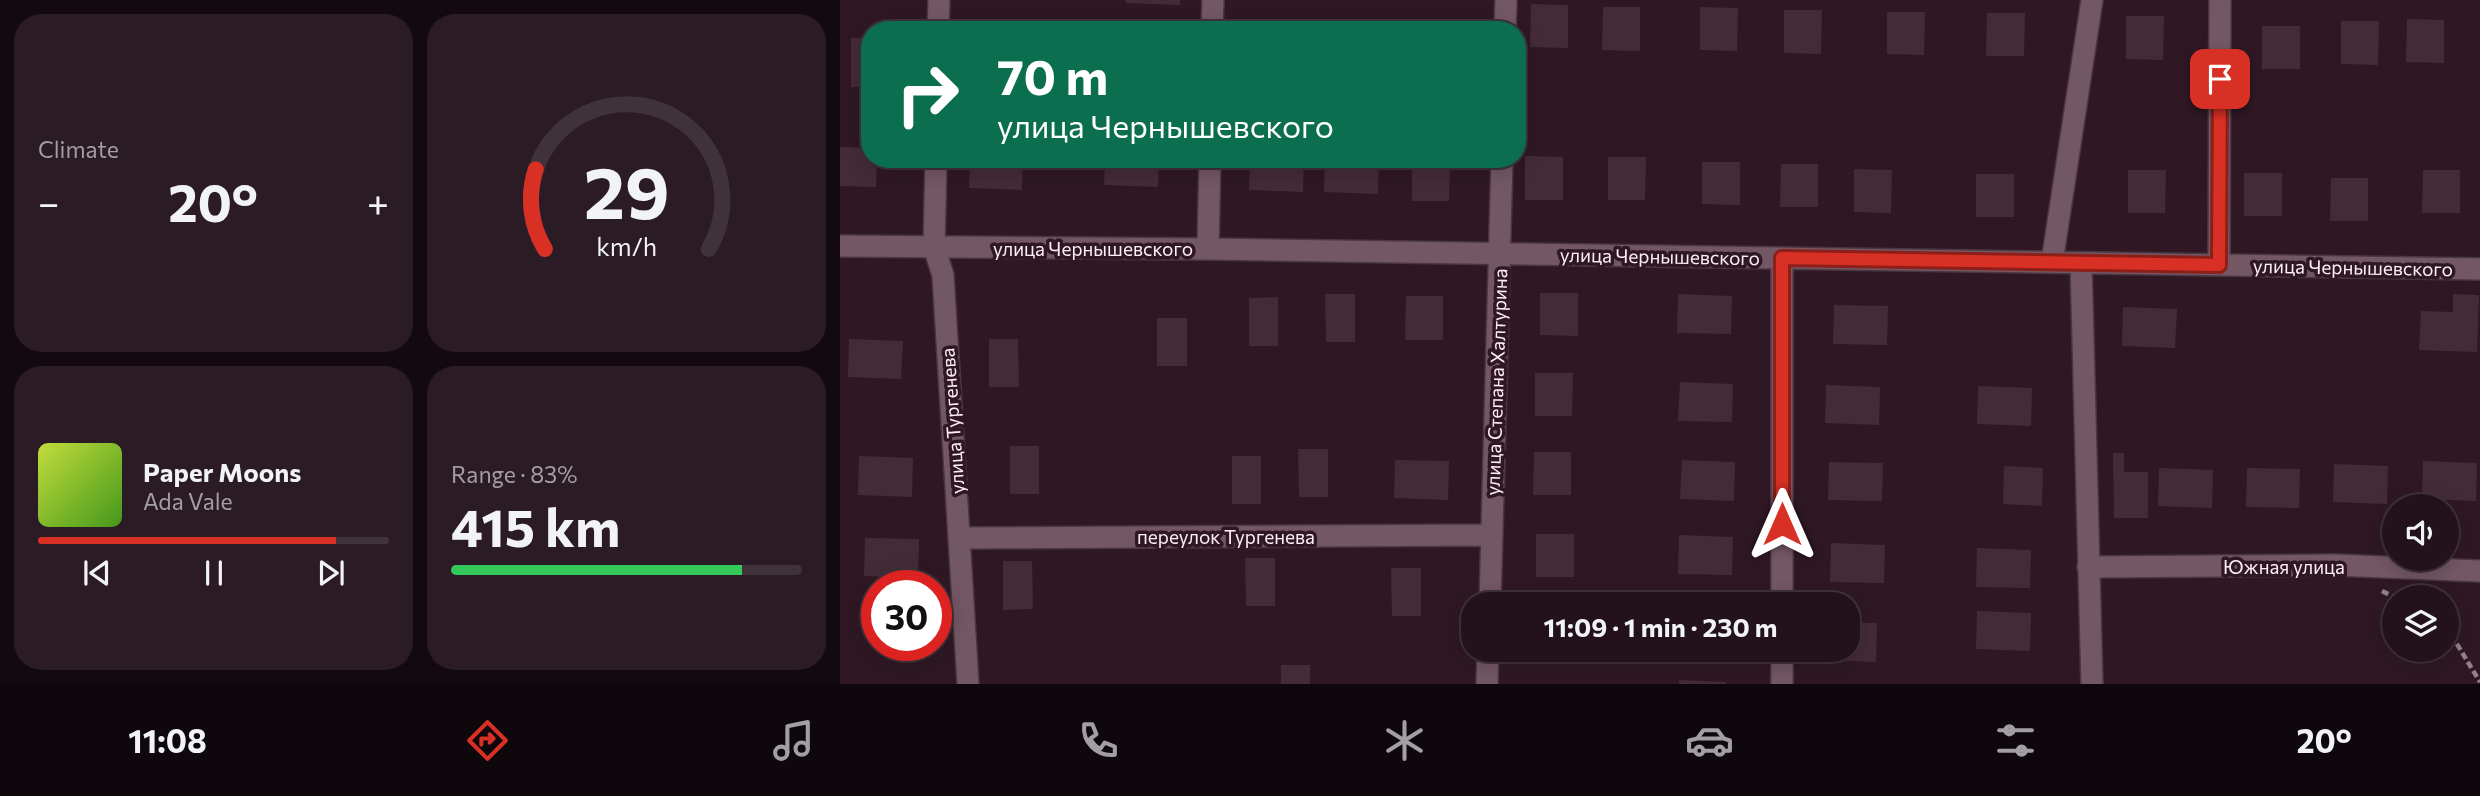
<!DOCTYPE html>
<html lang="en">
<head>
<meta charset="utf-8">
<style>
  body { margin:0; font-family:Commissioner,sans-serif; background:#2b1b24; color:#f1f3f6; height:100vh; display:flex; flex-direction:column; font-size:26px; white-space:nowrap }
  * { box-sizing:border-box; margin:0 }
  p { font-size:23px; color:#a39ea3 }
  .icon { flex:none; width:38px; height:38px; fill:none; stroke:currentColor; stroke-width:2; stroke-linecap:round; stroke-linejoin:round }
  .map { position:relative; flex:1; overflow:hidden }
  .sheet { display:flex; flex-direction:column; gap:14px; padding:14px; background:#130a0f; width:840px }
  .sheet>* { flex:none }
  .top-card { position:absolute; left:21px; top:21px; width:665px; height:147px; border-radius:28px; box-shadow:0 4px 18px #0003,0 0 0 2px #40323a; background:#0b6e4f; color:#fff; overflow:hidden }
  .fabs { position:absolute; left:1542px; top:494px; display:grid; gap:14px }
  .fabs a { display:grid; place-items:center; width:77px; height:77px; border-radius:50%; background:#23121b; box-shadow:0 4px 18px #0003,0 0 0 2px #40323a; font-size:35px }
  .speed { position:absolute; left:21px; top:570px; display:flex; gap:14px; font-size:35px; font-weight:700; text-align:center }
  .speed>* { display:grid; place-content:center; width:91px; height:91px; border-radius:50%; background:#23121b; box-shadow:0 4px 18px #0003,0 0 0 2px #40323a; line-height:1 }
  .speed .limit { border:10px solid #d22; background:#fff; color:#111 }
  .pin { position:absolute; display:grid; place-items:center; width:60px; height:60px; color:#fff; margin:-30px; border-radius:14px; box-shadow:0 4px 10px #0006 }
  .me { position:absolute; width:77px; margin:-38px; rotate:0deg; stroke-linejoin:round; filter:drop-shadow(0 0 5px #0008) }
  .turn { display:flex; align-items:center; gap:24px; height:147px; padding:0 21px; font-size:32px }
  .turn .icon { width:91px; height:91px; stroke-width:2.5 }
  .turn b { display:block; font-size:49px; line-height:60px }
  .big { font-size:52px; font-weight:700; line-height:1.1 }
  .sheet .tile { flex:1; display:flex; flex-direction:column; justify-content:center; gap:10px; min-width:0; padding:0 24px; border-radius:28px; background:#2b1b24 }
  .sheet .dial { align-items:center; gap:0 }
  .dial svg { height:182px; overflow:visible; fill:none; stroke:#40323a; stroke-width:7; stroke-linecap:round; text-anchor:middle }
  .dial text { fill:#f1f3f6; stroke:none }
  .song { display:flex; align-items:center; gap:21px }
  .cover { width:84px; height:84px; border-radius:10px; background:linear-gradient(135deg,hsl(70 70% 55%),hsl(100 70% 35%)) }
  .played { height:7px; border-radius:4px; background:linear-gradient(90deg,#d93025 85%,#40323a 85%) }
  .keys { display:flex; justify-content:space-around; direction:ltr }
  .heat { display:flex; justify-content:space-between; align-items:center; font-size:38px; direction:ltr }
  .charge { height:10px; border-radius:5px; background:linear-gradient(90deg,#34c759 83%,#40323a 0) }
  .sheet .tiles { flex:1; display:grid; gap:14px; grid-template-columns:repeat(2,1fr) }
  .trip { position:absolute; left:621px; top:592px; width:399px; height:70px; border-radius:28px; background:#23121b; box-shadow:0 4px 18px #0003,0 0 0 2px #40323a; font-weight:700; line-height:70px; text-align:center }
  .menu { display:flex; height:112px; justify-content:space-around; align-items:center; background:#0e070b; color:#a39ea3 }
  .menu .icon { width:49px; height:49px }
  .menu .active { color:#d93025 }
  .menu b { font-size:32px; color:#f1f3f6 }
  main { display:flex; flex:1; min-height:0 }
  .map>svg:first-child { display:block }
  .building { fill:#442b37 }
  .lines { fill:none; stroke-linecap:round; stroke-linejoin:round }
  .minor-casing { stroke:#493640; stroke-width:24 }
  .path { stroke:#948089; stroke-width:4.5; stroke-dasharray:7 3.5; stroke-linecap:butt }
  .minor { stroke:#735764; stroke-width:21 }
  .route-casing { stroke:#8d1f18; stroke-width:18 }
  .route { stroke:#d93025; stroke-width:12 }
  .labels { text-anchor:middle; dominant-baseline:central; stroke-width:7; stroke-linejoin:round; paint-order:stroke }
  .street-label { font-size:19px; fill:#feedf4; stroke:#2f1824 }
</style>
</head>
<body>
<main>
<section class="sheet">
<div class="tiles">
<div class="tile"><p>Climate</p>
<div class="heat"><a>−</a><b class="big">20°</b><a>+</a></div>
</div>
<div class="tile dial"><svg viewBox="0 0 100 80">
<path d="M14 69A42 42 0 1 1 86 69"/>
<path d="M14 69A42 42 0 0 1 10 34" stroke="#d93025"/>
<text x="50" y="56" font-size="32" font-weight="700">29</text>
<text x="50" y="72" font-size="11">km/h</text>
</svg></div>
<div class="tile">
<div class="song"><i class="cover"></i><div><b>Paper Moons</b><p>Ada Vale</p></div></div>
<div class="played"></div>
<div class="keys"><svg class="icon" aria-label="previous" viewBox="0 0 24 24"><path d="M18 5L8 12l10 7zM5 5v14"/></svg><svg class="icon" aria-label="pause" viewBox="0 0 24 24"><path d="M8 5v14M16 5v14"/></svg><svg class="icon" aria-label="next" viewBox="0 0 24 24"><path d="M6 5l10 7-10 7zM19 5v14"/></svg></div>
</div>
<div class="tile"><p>Range · 83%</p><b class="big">415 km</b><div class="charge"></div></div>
</div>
</section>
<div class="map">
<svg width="1640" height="684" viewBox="0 0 1640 684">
  <rect width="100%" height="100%" fill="#2f1824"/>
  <path class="building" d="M286 0H340V5L286 3Z
    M691 4 728 5V48L690 47Z
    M763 7H800V51L762 50Z
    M860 7 898 8 897 51 860 50Z
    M944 10H982L981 54 944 53Z
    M1047 12H1085L1084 55 1047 54Z
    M1147 13H1185L1184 56H1146Z
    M1286 16H1324L1323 60 1286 59Z
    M1567 19 1604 20V63L1566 62Z
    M1501 21H1539L1538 65 1501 64Z
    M125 24 179 25V30H125Z
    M1422 26H1460V69H1422Z
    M11 38H30V87H11Z
    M0 147 30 148V159H37L36 187 0 186Z
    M685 156 723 157V200H685Z
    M768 157H806L805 200H768Z
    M130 159H183L182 190 129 188Z
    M265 159H319L318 187 264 185Z
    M410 159H464L463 192 409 190Z
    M485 159H539L538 194 484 192Z
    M572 159H610L609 201H572Z
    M862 162H900V205L862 204Z
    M941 164H978V207H940Z
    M1014 169 1052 170 1051 213 1014 212Z
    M1288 170H1326L1325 213H1288Z
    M1583 170H1620V213H1582Z
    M1404 173H1442V216H1404Z
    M1136 174H1174V217H1136Z
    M1491 178H1528V221H1490Z
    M700 293H738V336L700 335Z
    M485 294H515V342H486Z
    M838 294 892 296 891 334 837 333Z
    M1613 294 1639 295 1637 352 1579 350 1581 311 1613 312Z
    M566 296H603V340H565Z
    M438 297V346H409V298Z
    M994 305 1048 306 1047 345 993 344Z
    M1283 307 1337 309 1335 348 1282 346Z
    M317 318H347V366H317Z
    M9 339 63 341 61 379 8 377Z
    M149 339H178L179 387H149Z
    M695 373H733L732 416H695Z
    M840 382 893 384 892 422 838 421Z
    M986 385 1040 387 1039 425 985 423Z
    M1138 386 1192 388 1191 426 1137 424Z
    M170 446H199V494H170Z
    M458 449H488V497H459Z
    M694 452H731V495H693Z
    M1273 453H1284V472H1308V518H1274Z
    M19 456 73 458 72 497 18 495Z
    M392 456H421V504H392Z
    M555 460 609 461 608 500 554 498Z
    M842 460 895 462 894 501 840 499Z
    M1583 461 1637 463 1636 501 1582 499Z
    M989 462 1043 463 1042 501 988 500Z
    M1494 464 1548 466 1547 504 1493 502Z
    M1164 466 1203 468 1202 506 1163 504Z
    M1319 468 1373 470 1372 508 1318 506Z
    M1407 468 1460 469 1459 508 1406 507Z
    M696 534H734V577H696Z
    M839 535 893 537 892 575 838 574Z
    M25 538 79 539 78 578 24 576Z
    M991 543 1045 545 1044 583 990 582Z
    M1137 548 1191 550 1190 588 1136 587Z
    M405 558H435V606H406Z
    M163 561H192L193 609 163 610Z
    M551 568H581V616H552Z
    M1137 611 1191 613 1190 651 1136 649Z
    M1008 623H1037L1036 662 982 660V649H1008Z
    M685 649H723V653H685Z
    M441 665H470V684H441Z
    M839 680 886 682V684H839Z"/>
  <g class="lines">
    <g class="minor-casing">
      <path id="minor" d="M98 30 99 0
        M372 30 373 0
        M665 30 666 0
        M96 159 94 247 103 275 128 684
        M0 246 368 249 1640 269
        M368 249 370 159
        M942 258V604
        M1212 262 1252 0
        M1241 263 1252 684
        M1379 265 1380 0
        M119 538 652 535
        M1248 567 1495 565 1640 571
        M650 604 662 159
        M942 649V684
        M647 684 648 649"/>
    </g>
    <path class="path" d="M1542 591 1554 597
      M1606 626 1640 682"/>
    <use href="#minor" class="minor"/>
  </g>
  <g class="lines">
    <g class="route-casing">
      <path id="route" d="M942 524V258L1379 265 1380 79"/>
    </g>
    <use href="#route" class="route"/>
  </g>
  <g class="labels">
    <g class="street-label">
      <text x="253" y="248">улица Чернышевского</text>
      <text transform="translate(820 256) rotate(1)">улица Чернышевского</text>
      <text transform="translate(1513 267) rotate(1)">улица Чернышевского</text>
      <text transform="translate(656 382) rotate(-88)">улица Степана Халтурина</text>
      <text transform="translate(112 421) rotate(-94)">улица Тургенева</text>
      <text x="386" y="536">переулок Тургенева</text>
      <text x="1444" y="566">Южная улица</text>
    </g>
  </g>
</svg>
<div class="fabs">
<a><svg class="icon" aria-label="sound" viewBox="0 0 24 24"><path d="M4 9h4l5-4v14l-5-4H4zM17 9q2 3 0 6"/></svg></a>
<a><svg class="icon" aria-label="layers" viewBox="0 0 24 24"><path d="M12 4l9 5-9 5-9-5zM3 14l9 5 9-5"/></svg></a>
</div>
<div class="speed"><div class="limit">30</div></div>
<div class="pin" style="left:1380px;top:79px;background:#d93025"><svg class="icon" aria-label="arrive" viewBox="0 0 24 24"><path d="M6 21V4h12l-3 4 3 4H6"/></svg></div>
<svg class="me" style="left:942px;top:524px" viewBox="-20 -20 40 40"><path d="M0-17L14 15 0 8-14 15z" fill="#d93025" stroke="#fff" stroke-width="4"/></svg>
<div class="trip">11:09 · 1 min · 230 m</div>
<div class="top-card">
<div class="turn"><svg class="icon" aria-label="right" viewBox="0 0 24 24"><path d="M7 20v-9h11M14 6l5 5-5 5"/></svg><div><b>70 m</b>улица Чернышевского</div></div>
</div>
</div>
</main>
<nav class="menu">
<b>11:08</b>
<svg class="icon active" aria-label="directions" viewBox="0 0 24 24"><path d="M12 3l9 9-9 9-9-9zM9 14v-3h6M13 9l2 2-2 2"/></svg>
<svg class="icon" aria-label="music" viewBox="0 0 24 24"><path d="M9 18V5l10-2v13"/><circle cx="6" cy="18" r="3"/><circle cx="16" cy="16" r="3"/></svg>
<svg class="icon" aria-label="phone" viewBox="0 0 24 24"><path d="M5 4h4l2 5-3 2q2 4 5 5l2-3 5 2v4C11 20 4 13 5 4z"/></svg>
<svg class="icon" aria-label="climate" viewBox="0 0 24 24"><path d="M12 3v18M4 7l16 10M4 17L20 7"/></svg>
<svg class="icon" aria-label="car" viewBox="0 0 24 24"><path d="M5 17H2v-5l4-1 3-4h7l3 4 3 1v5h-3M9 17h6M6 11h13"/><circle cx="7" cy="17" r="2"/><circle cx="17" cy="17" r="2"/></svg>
<svg class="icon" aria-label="filters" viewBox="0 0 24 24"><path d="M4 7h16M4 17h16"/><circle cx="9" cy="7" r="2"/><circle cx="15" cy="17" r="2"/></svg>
<b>20°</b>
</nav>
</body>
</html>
